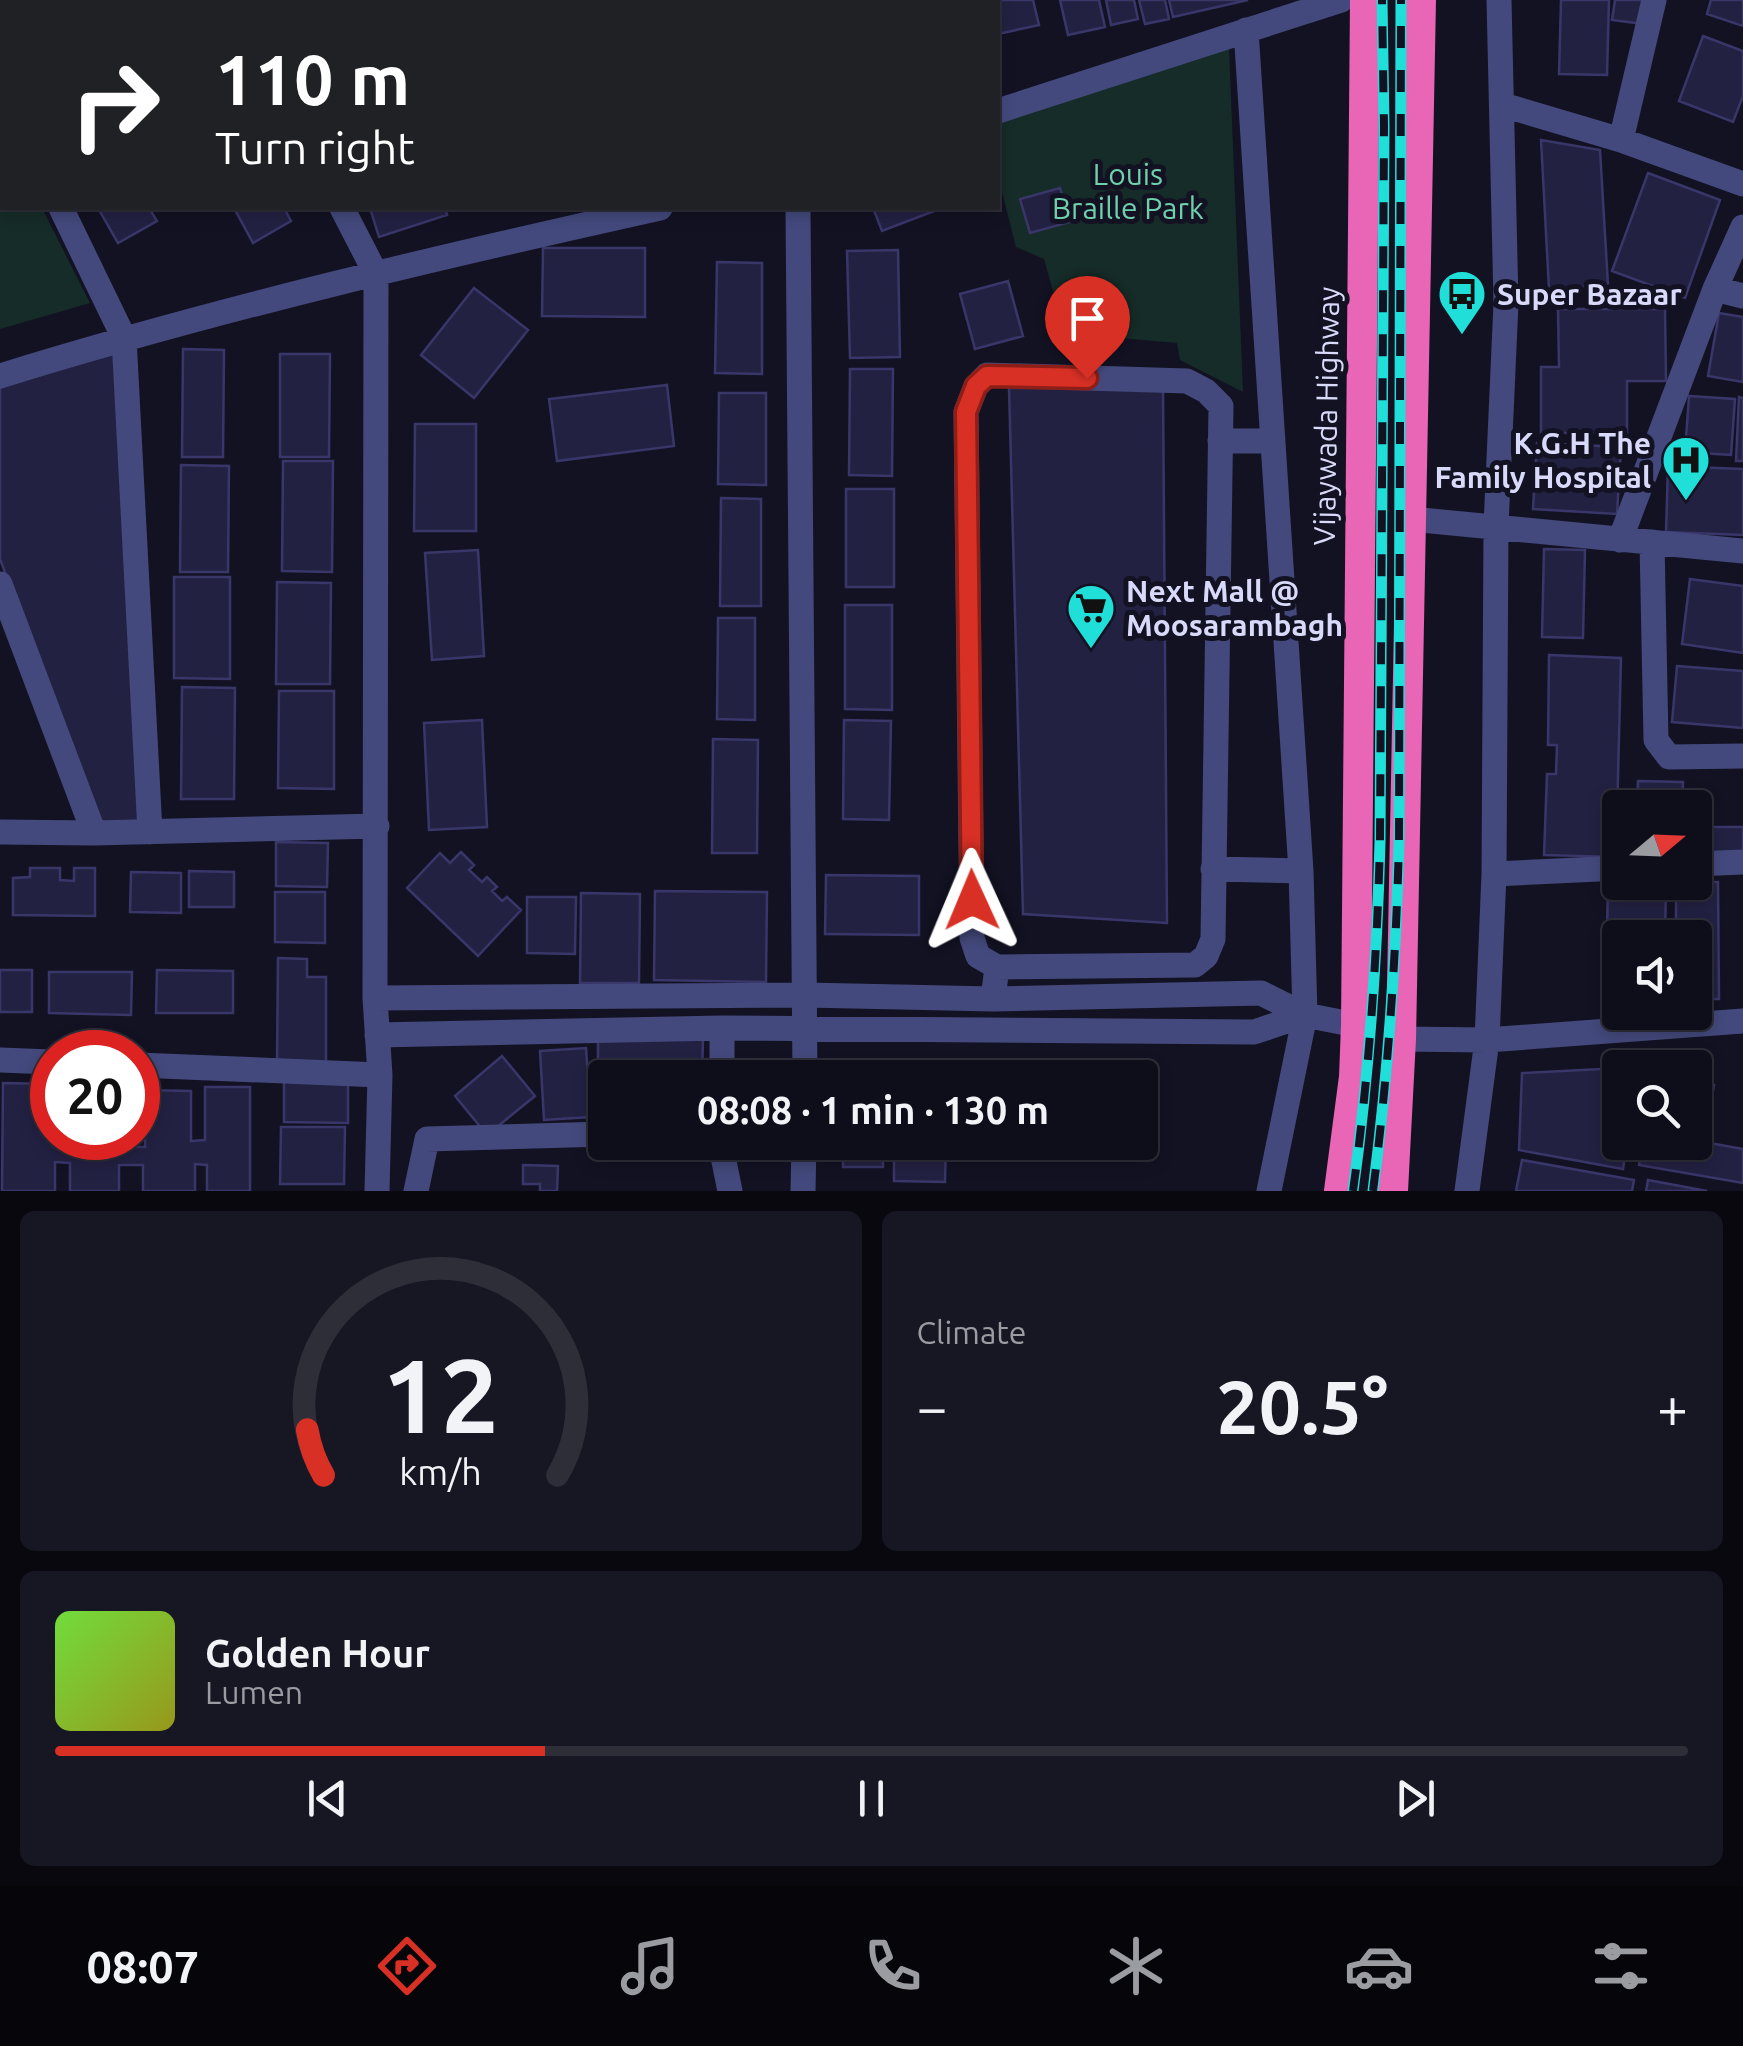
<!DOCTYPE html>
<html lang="en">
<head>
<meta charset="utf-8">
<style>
  body { margin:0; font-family:Ubuntu,sans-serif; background:#171723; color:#f1f3f6; height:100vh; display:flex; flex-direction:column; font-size:38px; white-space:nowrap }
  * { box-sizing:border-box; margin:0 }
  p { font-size:32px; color:#9b9ca2 }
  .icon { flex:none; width:55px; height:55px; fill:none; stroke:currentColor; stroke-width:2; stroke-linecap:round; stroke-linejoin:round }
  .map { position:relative; height:1191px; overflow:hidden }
  .drawer { display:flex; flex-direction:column; gap:20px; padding:20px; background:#08080e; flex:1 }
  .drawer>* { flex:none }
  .hud { position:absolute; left:0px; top:0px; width:1000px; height:210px; box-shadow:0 5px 15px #0003,0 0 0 2px #2e2e39; background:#202124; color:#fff; overflow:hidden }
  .needle { width:65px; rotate:71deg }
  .buttons { position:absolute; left:1602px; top:790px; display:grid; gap:20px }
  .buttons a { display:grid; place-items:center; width:110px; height:110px; border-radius:10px; background:#0e0e1a; box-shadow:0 5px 15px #0003,0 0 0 2px #2e2e39; font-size:50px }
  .speed { position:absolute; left:30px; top:1030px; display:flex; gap:20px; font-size:50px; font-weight:700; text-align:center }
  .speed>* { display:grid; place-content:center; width:130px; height:130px; border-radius:50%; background:#0e0e1a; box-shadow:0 5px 15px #0003,0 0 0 2px #2e2e39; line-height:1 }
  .speed .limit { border:15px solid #d22; background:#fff; color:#111 }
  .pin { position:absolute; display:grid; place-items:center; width:85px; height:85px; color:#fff; margin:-102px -42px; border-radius:50% 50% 50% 0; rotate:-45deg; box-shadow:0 0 10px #0007 }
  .pin .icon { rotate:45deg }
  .me { position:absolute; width:110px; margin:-55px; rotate:359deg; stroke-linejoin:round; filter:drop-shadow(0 0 8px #0008) }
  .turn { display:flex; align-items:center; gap:35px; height:210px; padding:0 50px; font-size:45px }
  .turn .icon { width:130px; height:130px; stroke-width:2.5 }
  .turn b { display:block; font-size:70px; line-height:85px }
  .big { font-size:75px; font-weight:700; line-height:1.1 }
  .drawer .card { flex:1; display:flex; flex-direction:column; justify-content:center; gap:15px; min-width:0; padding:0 35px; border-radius:15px; background:#171723 }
  .drawer .dial { align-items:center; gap:0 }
  .dial svg { height:260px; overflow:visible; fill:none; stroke:#2e2e39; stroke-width:7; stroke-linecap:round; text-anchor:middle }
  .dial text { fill:#f1f3f6; stroke:none }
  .song { display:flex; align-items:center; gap:30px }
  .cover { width:120px; height:120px; border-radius:15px; background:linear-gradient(135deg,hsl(100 70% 55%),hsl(60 70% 35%)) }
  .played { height:10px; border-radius:5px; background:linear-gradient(90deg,#d93025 30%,#2e2e39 30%) }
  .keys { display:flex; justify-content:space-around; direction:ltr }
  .heat { display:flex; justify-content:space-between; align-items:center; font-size:55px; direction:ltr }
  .drawer .tiles { flex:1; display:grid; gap:20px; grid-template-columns:1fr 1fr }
  .card:last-child { grid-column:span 2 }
  .trip { position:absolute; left:588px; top:1060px; width:570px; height:100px; border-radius:10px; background:#0e0e1a; box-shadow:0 5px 15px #0003,0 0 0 2px #2e2e39; font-weight:700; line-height:100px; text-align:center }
  .tabs { display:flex; height:160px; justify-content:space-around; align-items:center; background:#06060a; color:#9b9ca2 }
  .tabs .icon { width:70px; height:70px }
  .tabs .active { color:#d93025 }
  .tabs b { font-size:45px; color:#f1f3f6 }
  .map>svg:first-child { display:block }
  .green { fill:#162c28 }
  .building { fill:#232142; stroke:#39366a; stroke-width:2.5 }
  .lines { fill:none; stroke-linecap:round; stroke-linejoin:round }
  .path { stroke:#40a793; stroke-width:6; stroke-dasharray:5 8; stroke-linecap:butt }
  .minor { stroke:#43497c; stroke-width:25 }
  .highway { stroke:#e965b6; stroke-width:30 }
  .rail-casing { stroke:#20dfd9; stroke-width:11 }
  .rail { stroke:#131223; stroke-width:8; stroke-dasharray:22; stroke-linecap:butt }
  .route-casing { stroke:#8d1f18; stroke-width:25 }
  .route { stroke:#d93025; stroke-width:18 }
  .labels { text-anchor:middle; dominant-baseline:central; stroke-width:10; stroke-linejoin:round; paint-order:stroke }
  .park-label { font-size:30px; fill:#6fd0ab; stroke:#131223 }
  .poi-label { font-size:30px; font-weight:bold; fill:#d9dafa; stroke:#131223; text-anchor:start }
  .street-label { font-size:30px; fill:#d9dafa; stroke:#131223 }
</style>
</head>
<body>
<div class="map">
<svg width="1743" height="1191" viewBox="0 0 1743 1191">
  <rect width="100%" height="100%" fill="#131223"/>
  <path class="green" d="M1229 49 1243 392 1180 360 1177 343 1109 337 1099 308H1058L1044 259 1016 247 998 176V115Z
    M0 126 2 208H42L90 303 0 329Z"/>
  <path class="building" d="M951 0H1033L1039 25 998 34V2Z
    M1060 0H1099L1105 27 1068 35Z
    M1106 0H1134L1138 19 1111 25Z
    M1139 0H1165L1169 19 1145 24Z
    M1169 0H1248L1173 17Z
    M1561 0H1609L1607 75 1559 74Z
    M1615 0H1647L1644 24 1612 20Z
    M1711 0H1743V26L1707 14Z
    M1703 36 1743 51V96L1733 122 1679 101Z
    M1541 140 1600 150 1608 285 1549 289Z
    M1648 173 1720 200 1685 298 1612 271Z
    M1060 188 1070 222 1030 233 1020 199Z
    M98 208H149L157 221 118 243Z
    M234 208H284L291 221 253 243Z
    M370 208H445L447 215 379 237Z
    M873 208H942L882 231Z
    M543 248H645V317L542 316Z
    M898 250 900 357 850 358 847 251Z
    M717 262 762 263V374L715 373Z
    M1008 281 1023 336 975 349 960 294Z
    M474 288 528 330 474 398 421 355Z
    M1558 309H1665L1666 381H1627V433H1541V367H1559Z
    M1719 313 1743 317V382L1708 376Z
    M114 347 143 822 97 823 0 559V385Z
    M183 349 224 350 223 457H182Z
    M280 354H330L329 457H280Z
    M850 369H893L892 476 849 475Z
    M667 385 674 446 557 461 549 399Z
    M1163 387 1167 923 1023 914 1009 388Z
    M719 393H766V485L718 484Z
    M1689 396 1735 399 1731 455 1685 452Z
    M1739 397 1743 398V461H1736Z
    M415 424H476V531H414Z
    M1537 443 1621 447 1617 514 1533 509Z
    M283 461H333L332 572 282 571Z
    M181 465 229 466 228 572H180Z
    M1668 466 1743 469V535L1666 532Z
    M846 489H894V587H846Z
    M721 498 761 499V606H720Z
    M1544 549 1585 550 1583 638 1542 637Z
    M478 550 484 656 432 660 425 553Z
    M174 577H230V679L174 678Z
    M1690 579 1743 586V653L1682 644Z
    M277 582 331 583 330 684H276Z
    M845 605H892V710L845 709Z
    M718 618H755V720L717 719Z
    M1549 655 1621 658 1616 857 1544 855 1547 774H1556L1557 745H1548Z
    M1677 666 1743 671V728L1672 722Z
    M182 687 235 688 234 799H181Z
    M279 691H334V789L278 788Z
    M482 720 487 827 429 830 424 723Z
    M844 720 891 721 889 820 843 819Z
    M713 739 758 740 757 853H712Z
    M1638 781 1683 782 1682 808H1637Z
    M1700 827H1743V858L1700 859Z
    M276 842 328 843 327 887 276 886Z
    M461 852 474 865 469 870 482 882 487 877 497 887 492 891 502 901 507 897 521 910 478 956 407 888 440 853 450 863Z
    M30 868H60V880L74 881V868H95V916L13 915V878L30 877Z
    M189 871 234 872V907H189Z
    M131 872 181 873V913L130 912Z
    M826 875 919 876V935L825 934Z
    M1608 876 1620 877V882H1666L1665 938H1620V996H1606Z
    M1676 882H1718L1719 999H1695V938H1676Z
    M655 891 767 892 766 982 654 980Z
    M275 892H325V943L275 942Z
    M581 893 640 894 639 983H580Z
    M527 897H576L575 954 527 953Z
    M278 958 307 959V977H326V1064H277Z
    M0 970H32V1012H0Z
    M157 970 233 971V1013H156Z
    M49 972H132L131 1015 49 1013Z
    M598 1036 703 1038 702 1078H605V1114H598Z
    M586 1048 591 1117 544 1120 540 1051Z
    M502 1056 535 1096 487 1135 455 1096Z
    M1620 1068V1142H1627L1623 1169 1519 1150 1522 1073Z
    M284 1079H348V1123L284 1122Z
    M1695 1082 1714 1085 1704 1142 1743 1149V1183L1639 1165 1643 1142H1695Z
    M3 1083 52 1084 53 1146 71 1147V1138H116V1147H145L146 1090 191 1091V1141L205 1140V1087H250V1191H207V1165L195 1164V1191H143V1165H119V1191H70V1163L55 1162V1191H2Z
    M281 1127H345L344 1184H280Z
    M843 1142H883V1167H843Z
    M894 1142H946L945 1182 894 1181Z
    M1522 1160 1634 1180 1632 1191H1516Z
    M523 1165 558 1166 557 1191H540V1184H523Z
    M1648 1180 1707 1191H1646Z"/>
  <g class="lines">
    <path class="path" d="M492 2 493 0"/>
    <path class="minor" d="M234 0 235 2
      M688 2 701 0
      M1246 30 1301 871 1305 1015 1269 1191
      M0 80 2 85
      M1503 105 1621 140 1743 184
      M998 111 1341 0
      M1621 140 1654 0
      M61 208 124 338 150 832
      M342 208 376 274 375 998 380 1075 377 1191
      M798 208 805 1078
      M1715 289 1743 296
      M0 376C217 309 439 257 660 208
      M1220 441H1272
      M1411 519 1743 551
      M1620 540 1715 289 1743 227
      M1652 542 1656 740 1669 757 1743 756
      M0 584 94 833
      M0 832 94 833 377 826
      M1695 864 1743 862
      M1213 869 1301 871
      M1494 874 1620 868
      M375 998 806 995 993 999 1261 993 1305 1015 1356 1025
      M993 999 997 967 1195 965 1206 956 1213 939 1221 406 1206 391 1187 381 987 375 976 386 966 412 972 938 978 956 997 967
      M722 1028V1078
      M377 1035 722 1028 1254 1032 1305 1015
      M1401 1039 1487 1040 1743 1021
      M0 1060 52 1062
      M138 1065 380 1075
      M720 1142 730 1191
      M416 1191 427 1139 605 1134
      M803 1191 804 1142
      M1467 1191 1487 1040 1494 874 1496 526 1506 303 1499 0"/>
    <path class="highway" d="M1339 1191 1354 1077 1356 1025 1365 0
      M1393 1191 1401 1039 1421 0"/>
    <g class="rail-casing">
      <path id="rail" d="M1353 1191C1369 1075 1377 959 1380 842L1384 126 1382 0
        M1373 1191C1388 1075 1396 959 1399 842L1401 0"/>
    </g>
    <use href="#rail" class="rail"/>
  </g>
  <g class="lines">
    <g class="route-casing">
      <path id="route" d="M972 900 966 412 976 386 987 376 1087 378"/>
    </g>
    <use href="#route" class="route"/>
  </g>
  <defs>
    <g id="bus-pin" transform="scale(2.5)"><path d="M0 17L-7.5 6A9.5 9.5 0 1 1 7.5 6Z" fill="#20dfd9" stroke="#131223"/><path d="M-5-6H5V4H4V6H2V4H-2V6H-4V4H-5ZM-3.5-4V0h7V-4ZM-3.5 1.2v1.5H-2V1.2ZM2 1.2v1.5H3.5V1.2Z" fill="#111"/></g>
    <g id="hospital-pin" transform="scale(2.5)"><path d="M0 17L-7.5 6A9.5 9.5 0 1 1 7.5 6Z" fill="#20dfd9" stroke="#131223"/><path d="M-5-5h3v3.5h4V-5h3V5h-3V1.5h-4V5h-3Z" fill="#111"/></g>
    <g id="supermarket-pin" transform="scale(2.5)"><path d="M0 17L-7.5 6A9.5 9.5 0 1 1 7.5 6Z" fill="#20dfd9" stroke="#131223"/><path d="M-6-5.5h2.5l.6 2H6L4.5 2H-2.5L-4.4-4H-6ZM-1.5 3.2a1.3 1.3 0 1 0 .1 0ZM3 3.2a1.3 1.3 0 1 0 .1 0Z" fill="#111"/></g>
  </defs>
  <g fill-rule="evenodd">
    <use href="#bus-pin" x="1462" y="294"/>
    <use href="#hospital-pin" x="1686" y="460"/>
    <use href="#supermarket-pin" x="1091" y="608"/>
  </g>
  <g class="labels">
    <g class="park-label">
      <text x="1128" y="174">Louis<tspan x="1128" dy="34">Braille Park</tspan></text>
    </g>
    <g class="poi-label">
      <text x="1497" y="294">Super Bazaar</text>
      <text x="1651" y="443" text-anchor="end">K.G.H The<tspan x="1651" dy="34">Family Hospital</tspan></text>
      <text x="1126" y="591">Next Mall @<tspan x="1126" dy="34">Moosarambagh</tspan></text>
    </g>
    <g class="street-label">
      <text transform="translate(1326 416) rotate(-89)">Vijaywada Highway</text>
    </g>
  </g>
</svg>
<div class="buttons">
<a><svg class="needle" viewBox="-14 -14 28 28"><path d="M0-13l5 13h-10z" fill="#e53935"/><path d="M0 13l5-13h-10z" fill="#9b9ca2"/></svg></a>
<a><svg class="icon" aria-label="sound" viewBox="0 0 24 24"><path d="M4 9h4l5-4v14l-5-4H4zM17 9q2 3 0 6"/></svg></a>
<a><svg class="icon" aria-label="search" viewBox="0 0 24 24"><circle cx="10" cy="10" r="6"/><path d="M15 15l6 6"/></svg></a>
</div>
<div class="speed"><div class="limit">20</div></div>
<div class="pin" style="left:1087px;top:378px;background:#d93025"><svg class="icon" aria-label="arrive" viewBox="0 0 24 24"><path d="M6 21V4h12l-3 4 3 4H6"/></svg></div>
<svg class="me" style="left:972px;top:900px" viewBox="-20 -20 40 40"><path d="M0-17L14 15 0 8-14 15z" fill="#d93025" stroke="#fff" stroke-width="4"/></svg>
<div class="trip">08:08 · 1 min · 130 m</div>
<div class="hud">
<div class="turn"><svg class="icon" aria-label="right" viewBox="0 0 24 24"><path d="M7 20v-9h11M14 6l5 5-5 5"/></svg><div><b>110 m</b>Turn right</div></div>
</div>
</div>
<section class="drawer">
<div class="tiles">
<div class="card dial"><svg viewBox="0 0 100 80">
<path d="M14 69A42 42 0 1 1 86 69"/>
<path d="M14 69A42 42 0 0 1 9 55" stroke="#d93025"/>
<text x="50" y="56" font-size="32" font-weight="700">12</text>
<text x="50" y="72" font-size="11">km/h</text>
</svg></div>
<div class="card"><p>Climate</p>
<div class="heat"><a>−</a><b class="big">20.5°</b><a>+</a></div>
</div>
<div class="card">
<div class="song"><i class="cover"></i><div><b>Golden Hour</b><p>Lumen</p></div></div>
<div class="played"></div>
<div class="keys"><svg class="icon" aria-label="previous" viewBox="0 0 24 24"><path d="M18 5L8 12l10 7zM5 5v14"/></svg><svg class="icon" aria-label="pause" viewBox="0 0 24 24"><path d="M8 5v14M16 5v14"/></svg><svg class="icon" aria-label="next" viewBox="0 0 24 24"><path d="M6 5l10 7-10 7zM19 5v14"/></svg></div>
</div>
</div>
</section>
<nav class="tabs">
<b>08:07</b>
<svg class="icon active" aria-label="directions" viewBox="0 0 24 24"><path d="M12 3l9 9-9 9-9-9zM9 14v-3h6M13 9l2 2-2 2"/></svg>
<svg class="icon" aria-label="music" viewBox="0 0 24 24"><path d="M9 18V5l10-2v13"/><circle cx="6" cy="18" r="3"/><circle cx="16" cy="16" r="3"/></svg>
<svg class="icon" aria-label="phone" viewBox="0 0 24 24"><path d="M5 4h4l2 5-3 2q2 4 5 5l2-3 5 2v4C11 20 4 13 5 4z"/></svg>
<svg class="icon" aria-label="climate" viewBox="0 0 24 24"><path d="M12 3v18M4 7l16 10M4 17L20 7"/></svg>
<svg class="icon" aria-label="car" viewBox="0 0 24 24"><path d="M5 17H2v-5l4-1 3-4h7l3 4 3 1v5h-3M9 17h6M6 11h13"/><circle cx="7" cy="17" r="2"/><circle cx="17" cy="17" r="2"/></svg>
<svg class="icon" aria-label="filters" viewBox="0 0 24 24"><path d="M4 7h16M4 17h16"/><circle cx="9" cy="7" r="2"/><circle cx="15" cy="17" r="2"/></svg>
</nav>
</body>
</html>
